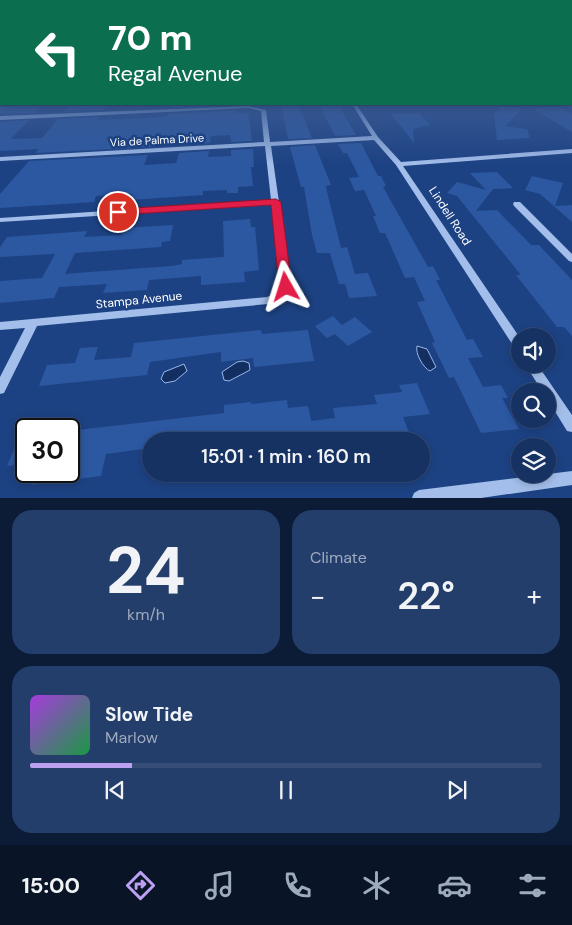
<!DOCTYPE html>
<html lang="en">
<head>
<meta charset="utf-8">
<style>
  body { margin:0; font-family:"DM Sans",sans-serif; background:#233e6b; color:#f1f3f6; height:100vh; display:flex; flex-direction:column; font-size:19px; white-space:nowrap }
  * { box-sizing:border-box; margin:0 }
  p { font-size:16px; color:#9eaabe }
  .icon { flex:none; width:28px; height:28px; fill:none; stroke:currentColor; stroke-width:2; stroke-linecap:round; stroke-linejoin:round }
  .map { position:relative; height:498px; overflow:hidden }
  .side { display:flex; flex-direction:column; gap:12px; padding:12px; background:#0c1c36; flex:1 }
  .side>* { flex:none }
  .top-card { position:absolute; left:0px; top:0px; width:572px; height:105px; box-shadow:0 2px 8px #0003,0 0 0 1px #354d77; background:#0b6e4f; color:#fff; overflow:hidden }
  .buttons { position:absolute; left:511px; top:328px; display:grid; gap:10px }
  .buttons a { display:grid; place-items:center; width:45px; height:45px; border-radius:50%; background:#163262; box-shadow:0 2px 8px #0003,0 0 0 1px #354d77; font-size:25px }
  .speed { position:absolute; left:15px; top:418px; display:flex; gap:10px; font-size:25px; font-weight:700; text-align:center }
  .speed>* { display:grid; place-content:center; width:65px; height:65px; border-radius:50%; background:#163262; box-shadow:0 2px 8px #0003,0 0 0 1px #354d77; line-height:1 }
  .speed .limit { border:2px solid #111; border-radius:8px; background:#fff; color:#111 }
  .pin { position:absolute; display:grid; place-items:center; width:42px; height:42px; color:#fff; margin:-21px; border:2px solid #fff; border-radius:50%; box-shadow:0 1px 5px #0007 }
  .me { position:absolute; width:55px; margin:-28px; rotate:354deg; stroke-linejoin:round; filter:drop-shadow(0 0 4px #0008) }
  .turn { display:flex; align-items:center; gap:18px; height:105px; padding:0 25px; font-size:22px }
  .turn .icon { width:65px; height:65px; stroke-width:2.5 }
  .turn b { display:block; font-size:35px; line-height:42px }
  .big { font-size:38px; font-weight:600; line-height:1.1 }
  .side .tile { flex:1; display:flex; flex-direction:column; justify-content:center; gap:8px; min-width:0; padding:0 18px; border-radius:20px; background:#233e6b }
  .side .dial { align-items:center; gap:0 }
  .dial b { font-size:65px; line-height:1 }
  .song { display:flex; align-items:center; gap:15px }
  .cover { width:60px; height:60px; border-radius:8px; background:linear-gradient(135deg,hsl(280 70% 55%),hsl(140 70% 35%)) }
  .played { height:5px; border-radius:2px; background:linear-gradient(90deg,#bca0f2 20%,#354d77 20%) }
  .keys { display:flex; justify-content:space-around; direction:ltr }
  .heat { display:flex; justify-content:space-between; align-items:center; font-size:28px; direction:ltr }
  .side .tiles { flex:1; display:grid; gap:12px; grid-template-columns:1fr 1fr }
  .tile:last-child { grid-column:span 2 }
  .trip { position:absolute; left:142px; top:432px; width:288px; height:50px; border-radius:25px; background:#163262; box-shadow:0 2px 8px #0003,0 0 0 1px #354d77; font-weight:600; line-height:50px; text-align:center }
  .menu { display:flex; height:80px; justify-content:space-around; align-items:center; background:#091427; color:#9eaabe }
  .menu .icon { width:35px; height:35px }
  .menu .active { color:#bca0f2 }
  .menu b { font-size:22px; color:#f1f3f6 }
  .map>svg:first-child { display:block }
  .water { fill:#132f62; stroke:#96b8ec }
  .building { fill:#2c58a1 }
  .lines { fill:none; stroke-linecap:round; stroke-linejoin:round }
  .minor { fill:#a3beea; fill-rule:evenodd }
  .route { fill:#e11d48; stroke:#92132f }
  .labels { text-anchor:middle; dominant-baseline:central; stroke-width:5; stroke-linejoin:round; paint-order:stroke }
  .far-street-label { font-size:11px; fill:#fff; stroke:#1d4283 }
  .street-label { font-size:12px; fill:#fff; stroke:#1d4283 }
</style>
</head>
<body>
<div class="map">
<svg width="572" height="498" viewBox="0 0 572 498">
  <rect width="100%" height="100%" fill="#1d4283"/>
  <path class="water" d="M417 346 427 349 436 367 430 371C423 368 415 353 417 346Z
    M243 361 249 363 250 370 229 381 224 380 222 372 237 362Z
    M184 364 187 371 175 381 165 383 161 379 164 372Z"/>
  <path class="building" d="M23 104H44L36 113 0 114V107L20 106Z
    M71 104H108L104 110 64 112Z
    M171 104H237V105L170 107Z
    M281 104H298L312 138 288 139Z
    M319 104H338L356 135 335 136Z
    M501 107 523 108 505 126 527 129 530 138 497 140 494 114Z
    M560 107 572 114V132L532 108Z
    M237 110V113H248L252 141 231 142 230 135 211 136 210 143 181 145 182 141 152 143 150 147 35 153 39 149 0 151V122L29 120 11 139 42 138 58 119 100 117 98 120 167 117 168 114Z
    M419 113 430 125 413 129 414 143 391 114Z
    M361 143 378 176H381L386 186 383 187 428 267 433 266 440 280H436L467 340 473 339 483 357 468 358 483 387 501 385 508 398H502L519 429 481 433 454 377 449 378 432 343 435 342 417 302 425 301 414 277 405 278 385 233H380L373 216H376L364 190 355 191 349 178 359 177 347 153H343L338 144Z
    M315 145 331 185 326 186 327 192 341 248 347 247 355 274 368 273 377 296 349 298 345 284H339L330 253H317L312 235 304 187H301L290 147Z
    M253 149 254 167H251L253 186 238 187V193H227V190L203 191V195L130 200 132 194 96 196 94 202 0 208V194L29 161 148 155 144 165 176 163 179 153 209 151 208 157 231 156V150Z
    M497 172 513 188 493 189 476 211 497 210 531 245H539L572 280V336L564 327H557L516 275H521L457 196 447 193 457 182 486 190 470 173Z
    M532 176 563 183 555 206 572 205V222L540 194 525 190Z
    M250 219 251 227H255L259 270 244 272 245 282 201 285V276L149 280 147 290 103 293 107 284 59 287 54 298 0 303V281L42 278 55 254 0 257V247L7 237 87 231 84 237 122 235 124 228 173 225 170 241 162 242 161 247 75 253 65 274 90 272 172 266 182 264V260L224 257 223 221Z
    M333 316 342 325 355 317 372 332 348 346 335 334 327 338 315 326Z
    M261 330 262 334 308 330 314 361 254 367 253 358 221 362V352L150 362 147 375 39 386 47 365 75 363 80 348 98 347 94 360 131 357 134 343Z
    M417 383 430 414 403 417 410 435 379 441H232V438L207 441H151V448L106 454 101 476 32 485 37 471H69V431L224 413V405L251 402V404L287 400 288 408 308 406 311 421 335 418 333 408 377 404 374 395 402 392 399 385Z
    M26 420V464L7 466Z"/>
  <g class="lines">
    <path class="minor" d="M571 103H572V106L569 104Z
      M352 104H356L378 137 401 162 572 149V153L403 166 520 338V352L516 350 396 165 374 140 271 146 291 287 284 297 268 304 37 326 4 393 0 394V377L25 328 0 330V322L267 297 276 293 281 287 271 205 0 222V218L271 200 265 146 0 161V157L264 142 261 111 248 108 0 120V116L248 106 266 110 270 142 372 136Z
      M514 202H520L572 254V262L569 261 514 206 513 204Z
      M525 364H537L572 415V432L567 431 548 400V391H542Z
      M572 471V485L481 498H412L414 493 419 490Z"/>
  </g>
  <linearGradient id="sky" x2="0" y2="1"><stop stop-color="#102448"/><stop offset="0.58" stop-color="#3a5a93"/><stop offset="1" stop-color="#3a5a93" stop-opacity="0"/></linearGradient>
  <rect width="572" height="165" fill="url(#sky)"/>
  <path class="route" d="M276 199 281 202 292 287 286 291 279 287 271 205 118 215 113 212 118 209Z"/>
  <g class="labels">
    <g class="far-street-label">
      <text transform="translate(157 140) rotate(-3)">Via de Palma Drive</text>
    </g>
    <g class="street-label">
      <text transform="translate(450 216) rotate(57)">Lindell Road</text>
      <text transform="translate(139 300) rotate(-6)">Stampa Avenue</text>
    </g>
  </g>
</svg>
<div class="buttons">
<a><svg class="icon" aria-label="sound" viewBox="0 0 24 24"><path d="M4 9h4l5-4v14l-5-4H4zM17 9q2 3 0 6"/></svg></a>
<a><svg class="icon" aria-label="search" viewBox="0 0 24 24"><circle cx="10" cy="10" r="6"/><path d="M15 15l6 6"/></svg></a>
<a><svg class="icon" aria-label="layers" viewBox="0 0 24 24"><path d="M12 4l9 5-9 5-9-5zM3 14l9 5 9-5"/></svg></a>
</div>
<div class="speed"><div class="limit">30</div></div>
<div class="pin" style="left:118px;top:212px;background:#d93025"><svg class="icon" aria-label="arrive" viewBox="0 0 24 24"><path d="M6 21V4h12l-3 4 3 4H6"/></svg></div>
<svg class="me" style="left:286px;top:287px" viewBox="-20 -20 40 40"><path d="M0-17L14 15 0 8-14 15z" fill="#e11d48" stroke="#fff" stroke-width="4"/></svg>
<div class="trip">15:01 · 1 min · 160 m</div>
<div class="top-card">
<div class="turn"><svg class="icon" aria-label="left" viewBox="0 0 24 24"><path d="M17 20v-9H6M10 6l-5 5 5 5"/></svg><div><b>70 m</b>Regal Avenue</div></div>
</div>
</div>
<section class="side">
<div class="tiles">
<div class="tile dial"><b>24</b><p>km/h</p></div>
<div class="tile"><p>Climate</p>
<div class="heat"><a>−</a><b class="big">22°</b><a>+</a></div>
</div>
<div class="tile">
<div class="song"><i class="cover"></i><div><b>Slow Tide</b><p>Marlow</p></div></div>
<div class="played"></div>
<div class="keys"><svg class="icon" aria-label="previous" viewBox="0 0 24 24"><path d="M18 5L8 12l10 7zM5 5v14"/></svg><svg class="icon" aria-label="pause" viewBox="0 0 24 24"><path d="M8 5v14M16 5v14"/></svg><svg class="icon" aria-label="next" viewBox="0 0 24 24"><path d="M6 5l10 7-10 7zM19 5v14"/></svg></div>
</div>
</div>
</section>
<nav class="menu">
<b>15:00</b>
<svg class="icon active" aria-label="directions" viewBox="0 0 24 24"><path d="M12 3l9 9-9 9-9-9zM9 14v-3h6M13 9l2 2-2 2"/></svg>
<svg class="icon" aria-label="music" viewBox="0 0 24 24"><path d="M9 18V5l10-2v13"/><circle cx="6" cy="18" r="3"/><circle cx="16" cy="16" r="3"/></svg>
<svg class="icon" aria-label="phone" viewBox="0 0 24 24"><path d="M5 4h4l2 5-3 2q2 4 5 5l2-3 5 2v4C11 20 4 13 5 4z"/></svg>
<svg class="icon" aria-label="climate" viewBox="0 0 24 24"><path d="M12 3v18M4 7l16 10M4 17L20 7"/></svg>
<svg class="icon" aria-label="car" viewBox="0 0 24 24"><path d="M5 17H2v-5l4-1 3-4h7l3 4 3 1v5h-3M9 17h6M6 11h13"/><circle cx="7" cy="17" r="2"/><circle cx="17" cy="17" r="2"/></svg>
<svg class="icon" aria-label="filters" viewBox="0 0 24 24"><path d="M4 7h16M4 17h16"/><circle cx="9" cy="7" r="2"/><circle cx="15" cy="17" r="2"/></svg>
</nav>
</body>
</html>
